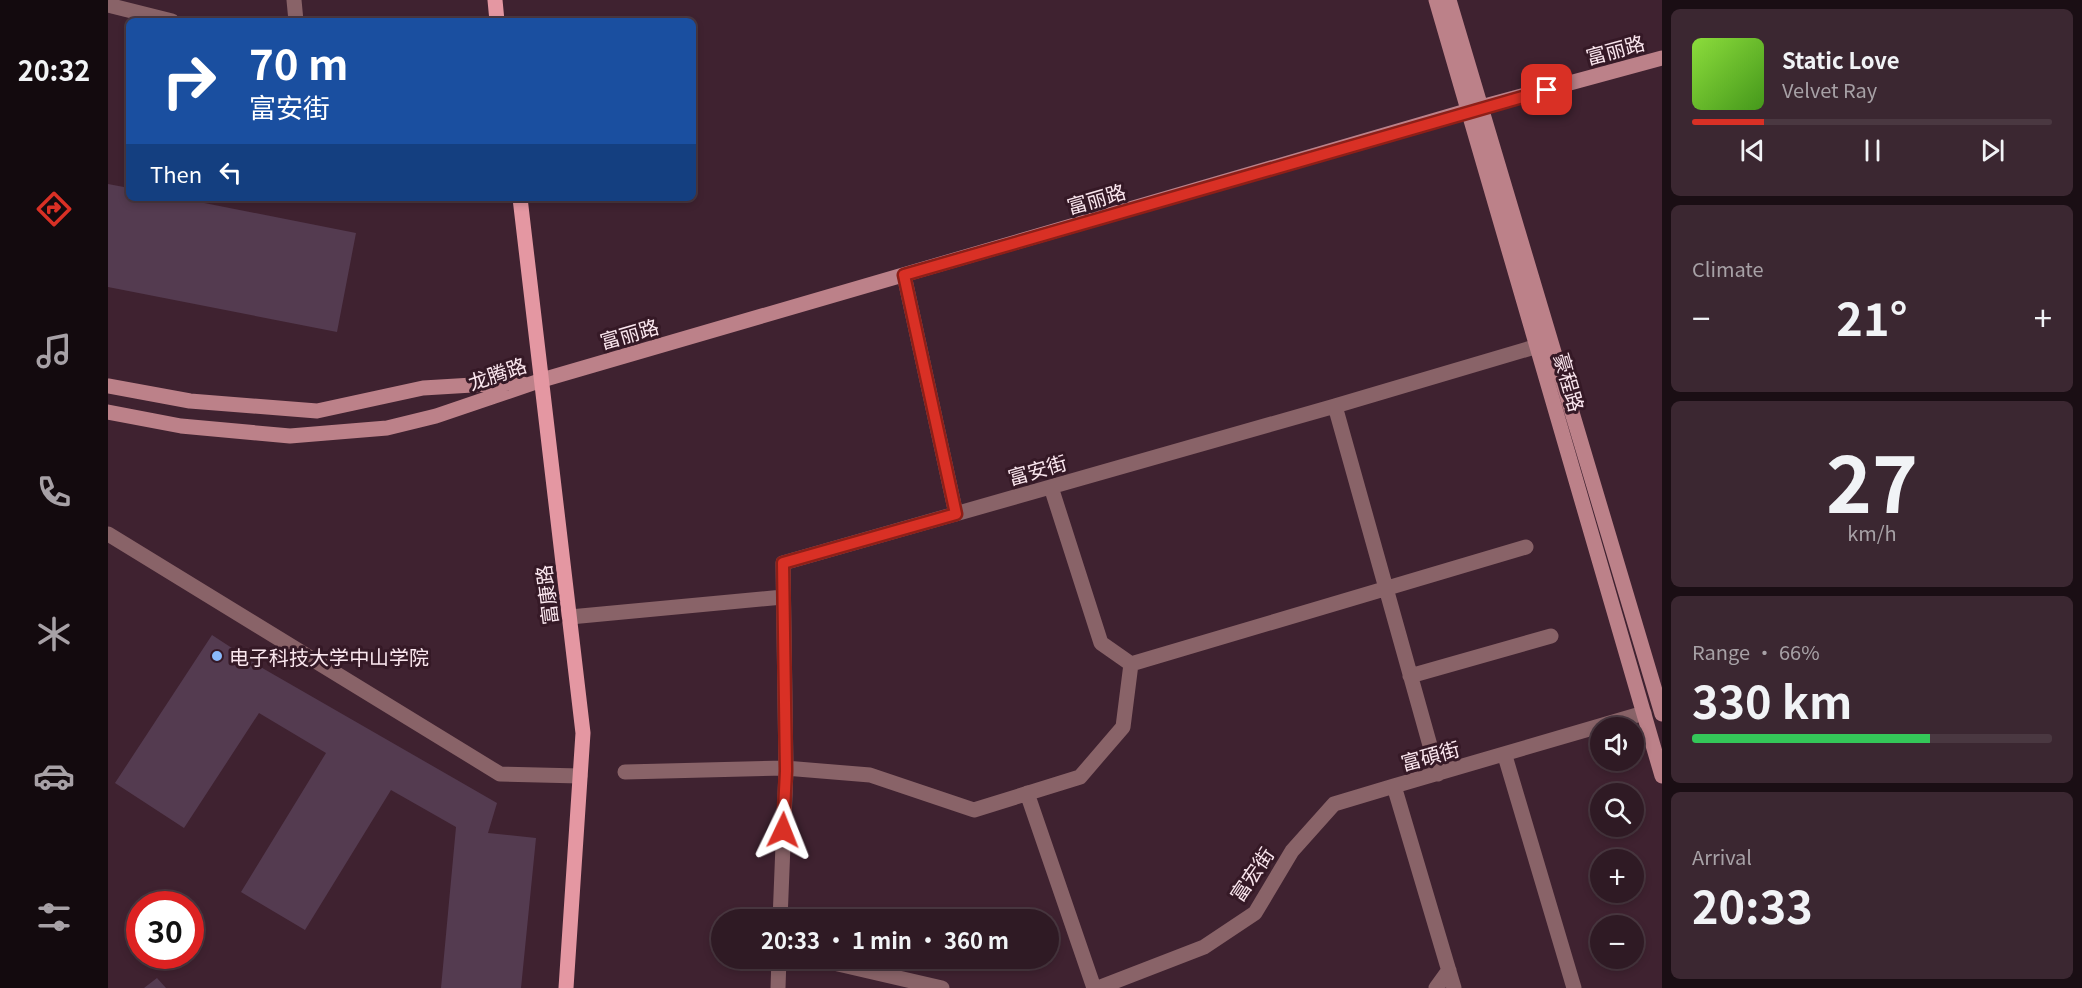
<!DOCTYPE html>
<html lang="en">
<head>
<meta charset="utf-8">
<style>
  body { margin:0; font-family:Georgia,"Noto Sans SC",serif; background:#3b2731; color:#f1f3f6; height:100vh; display:flex; flex-direction:column; font-size:22px; white-space:nowrap }
  * { box-sizing:border-box; margin:0 }
  p { font-size:20px; color:#a7a1a6 }
  .icon { flex:none; width:33px; height:33px; fill:none; stroke:currentColor; stroke-width:2; stroke-linecap:round; stroke-linejoin:round }
  .map { position:relative; flex:1; overflow:hidden }
  .panel { display:flex; flex-direction:column; gap:9px; padding:9px; background:#1a0e14; width:420px }
  .panel>* { flex:none }
  .guide { position:absolute; left:18px; top:18px; width:570px; height:183px; border-radius:9px; box-shadow:0 3px 9px #0003,0 0 0 2px #4a3841; background:#1a4fa0; color:#fff; overflow:hidden }
  .controls { position:absolute; left:1482px; top:717px; display:grid; gap:12px }
  .controls a { display:grid; place-items:center; width:54px; height:54px; border-radius:50%; background:#2f1a24; box-shadow:0 3px 9px #0003,0 0 0 2px #4a3841; font-size:30px }
  .speed { position:absolute; left:18px; top:891px; display:flex; gap:12px; font-size:30px; font-weight:700; text-align:center }
  .speed>* { display:grid; place-content:center; width:78px; height:78px; border-radius:50%; background:#2f1a24; box-shadow:0 3px 9px #0003,0 0 0 2px #4a3841; line-height:1 }
  .speed .limit { border:9px solid #d22; background:#fff; color:#111 }
  .pin { position:absolute; display:grid; place-items:center; width:51px; height:51px; color:#fff; margin:-26px; border-radius:12px; box-shadow:0 3px 9px #0006 }
  .me { position:absolute; width:66px; margin:-33px; rotate:2deg; stroke-linejoin:round; filter:drop-shadow(0 0 4px #0008) }
  .turn { display:flex; align-items:center; gap:21px; height:126px; padding:0 24px; font-size:27px }
  .turn .icon { width:78px; height:78px; stroke-width:2.5 }
  .turn b { display:block; font-size:42px; line-height:51px }
  .then { display:flex; align-items:center; height:57px; padding:0 24px; background:#0003; gap:12px; font-size:22px }
  .big { font-size:45px; font-weight:700; line-height:1.1 }
  .panel .widget { flex:1; display:flex; flex-direction:column; justify-content:center; gap:9px; min-width:0; padding:0 21px; border-radius:9px; background:#3b2731 }
  .panel .dial { align-items:center; gap:0 }
  .dial b { font-size:78px; line-height:1 }
  .song { display:flex; align-items:center; gap:18px }
  .cover { width:72px; height:72px; border-radius:9px; background:linear-gradient(135deg,hsl(90 70% 55%),hsl(100 70% 35%)) }
  .played { height:6px; border-radius:3px; background:linear-gradient(90deg,#d93025 20%,#4a3841 20%) }
  .keys { display:flex; justify-content:space-around; direction:ltr }
  .heat { display:flex; justify-content:space-between; align-items:center; font-size:33px; direction:ltr }
  .charge { height:9px; border-radius:4px; background:linear-gradient(90deg,#34c759 66%,#4a3841 0) }
  .trip { position:absolute; left:603px; top:909px; width:348px; height:60px; border-radius:30px; background:#2f1a24; box-shadow:0 3px 9px #0003,0 0 0 2px #4a3841; font-weight:700; line-height:60px; text-align:center }
  main { display:flex; flex:1; min-height:0 }
  .tabs { display:flex; flex-direction:column; width:108px; justify-content:space-around; align-items:center; background:#130a0e; color:#a7a1a6 }
  .tabs .icon { width:42px; height:42px }
  .tabs .active { color:#d93025 }
  .tabs b { font-size:27px; color:#f1f3f6 }
  .map>svg:first-child { display:block }
  .building { fill:#543b50 }
  .lines { fill:none; stroke-linecap:round; stroke-linejoin:round }
  .street { stroke:#896368; stroke-width:15 }
  .secondary { stroke:#bc8189; stroke-width:15 }
  .primary { stroke:#e497a2; stroke-width:15 }
  .route-casing { stroke:#8d1f18; stroke-width:15 }
  .route { stroke:#d93025; stroke-width:10 }
  .poi-dot { fill:#8abafc; stroke:#351926; stroke-width:2 }
  .labels { text-anchor:middle; dominant-baseline:central; stroke-width:6; stroke-linejoin:round; paint-order:stroke }
  .street-label { font-size:20px; fill:#fae6ee; stroke:#351926 }
  .poi-label { font-size:20px; fill:#fae6ee; stroke:#351926; text-anchor:start }
</style>
</head>
<body>
<main>
<nav class="tabs">
<b>20:32</b>
<svg class="icon active" aria-label="directions" viewBox="0 0 24 24"><path d="M12 3l9 9-9 9-9-9zM9 14v-3h6M13 9l2 2-2 2"/></svg>
<svg class="icon" aria-label="music" viewBox="0 0 24 24"><path d="M9 18V5l10-2v13"/><circle cx="6" cy="18" r="3"/><circle cx="16" cy="16" r="3"/></svg>
<svg class="icon" aria-label="phone" viewBox="0 0 24 24"><path d="M5 4h4l2 5-3 2q2 4 5 5l2-3 5 2v4C11 20 4 13 5 4z"/></svg>
<svg class="icon" aria-label="climate" viewBox="0 0 24 24"><path d="M12 3v18M4 7l16 10M4 17L20 7"/></svg>
<svg class="icon" aria-label="car" viewBox="0 0 24 24"><path d="M5 17H2v-5l4-1 3-4h7l3 4 3 1v5h-3M9 17h6M6 11h13"/><circle cx="7" cy="17" r="2"/><circle cx="17" cy="17" r="2"/></svg>
<svg class="icon" aria-label="filters" viewBox="0 0 24 24"><path d="M4 7h16M4 17h16"/><circle cx="9" cy="7" r="2"/><circle cx="15" cy="17" r="2"/></svg>
</nav>
<div class="map">
<svg width="1554" height="988" viewBox="0 0 1554 988">
  <rect width="100%" height="100%" fill="#3f2230"/>
  <path class="building" d="M0 184 21 188V198H71L248 233 229 332 0 287Z
    M104 635 156 669 389 803 380 833 428 838 413 988H333L348 827 283 790 197 930 133 892 218 753 151 713 76 828 7 783Z
    M49 978 58 988H36Z"/>
  <g class="lines">
    <path class="street" d="M186 0 188 21
      M0 5 64 21
      M796 275 848 514
      M1227 406 1430 346
      M943 487 993 643 1023 664
      M0 534 392 774 472 776
      M462 617 675 597
      M1302 676 1443 636
      M1397 756 1466 988
      M517 772 677 768 762 775 866 810 972 777 1015 727 1023 664 1418 547
      M919 793 986 988
      M672 920 678 770 675 563 1227 406 1330 774
      M704 958 834 988
      M670 988 671 958
      M990 988 1096 947 1147 913 1184 851 1226 804 1286 786
      M1328 988 1341 970
      M1346 988 1286 786 1536 713"/>
    <path class="secondary" d="M1328 0 1554 776
      M1341 0 1554 714
      M0 386 82 401 209 411 315 388 413 382
      M0 412 73 426 182 436 279 428 328 416 434 380 1362 110 1554 58"/>
    <path class="primary" d="M387 0 389 21
      M412 198 475 733 458 988"/>
  </g>
  <g class="lines">
    <g class="route-casing">
      <path id="route" d="M675 830 678 771 675 563 848 514 796 275 1439 90"/>
    </g>
    <use href="#route" class="route"/>
  </g>
  <circle class="poi-dot" cx="109" cy="656" r="6"/>
  <g class="labels">
    <g class="street-label">
      <text transform="translate(1507 49) rotate(-15)">富丽路</text>
      <text transform="translate(988 198) rotate(-16)">富丽路</text>
      <text transform="translate(521 333) rotate(-16)">富丽路</text>
      <text transform="translate(389 373) rotate(-19)">龙腾路</text>
      <text transform="translate(1462 382) rotate(74)">豪程路</text>
      <text transform="translate(929 469) rotate(-16)">富安街</text>
      <text transform="translate(438 595) rotate(-97)">富康路</text>
      <text transform="translate(1322 755) rotate(-15)">富碩街</text>
      <text transform="translate(1143 874) rotate(-56)">富宏街</text>
    </g>
    <g class="poi-label">
      <text x="121" y="656">电子科技大学中山学院</text>
    </g>
  </g>
</svg>
<div class="controls">
<a><svg class="icon" aria-label="sound" viewBox="0 0 24 24"><path d="M4 9h4l5-4v14l-5-4H4zM17 9q2 3 0 6"/></svg></a>
<a><svg class="icon" aria-label="search" viewBox="0 0 24 24"><circle cx="10" cy="10" r="6"/><path d="M15 15l6 6"/></svg></a>
<a>+</a>
<a>−</a>
</div>
<div class="speed"><div class="limit">30</div></div>
<div class="pin" style="left:1439px;top:90px;background:#d93025"><svg class="icon" aria-label="arrive" viewBox="0 0 24 24"><path d="M6 21V4h12l-3 4 3 4H6"/></svg></div>
<svg class="me" style="left:675px;top:830px" viewBox="-20 -20 40 40"><path d="M0-17L14 15 0 8-14 15z" fill="#d93025" stroke="#fff" stroke-width="4"/></svg>
<div class="trip">20:33 · 1 min · 360 m</div>
<div class="guide">
<div class="turn"><svg class="icon" aria-label="right" viewBox="0 0 24 24"><path d="M7 20v-9h11M14 6l5 5-5 5"/></svg><div><b>70 m</b>富安街</div></div>
<div class="then">Then<svg class="icon" aria-label="left" viewBox="0 0 24 24"><path d="M17 20v-9H6M10 6l-5 5 5 5"/></svg></div>
</div>
</div>
<section class="panel">
<div class="widget">
<div class="song"><i class="cover"></i><div><b>Static Love</b><p>Velvet Ray</p></div></div>
<div class="played"></div>
<div class="keys"><svg class="icon" aria-label="previous" viewBox="0 0 24 24"><path d="M18 5L8 12l10 7zM5 5v14"/></svg><svg class="icon" aria-label="pause" viewBox="0 0 24 24"><path d="M8 5v14M16 5v14"/></svg><svg class="icon" aria-label="next" viewBox="0 0 24 24"><path d="M6 5l10 7-10 7zM19 5v14"/></svg></div>
</div>
<div class="widget"><p>Climate</p>
<div class="heat"><a>−</a><b class="big">21°</b><a>+</a></div>
</div>
<div class="widget dial"><b>27</b><p>km/h</p></div>
<div class="widget"><p>Range · 66%</p><b class="big">330 km</b><div class="charge"></div></div>
<div class="widget"><p>Arrival</p><b class="big">20:33</b></div>
</section>
</main>
</body>
</html>
